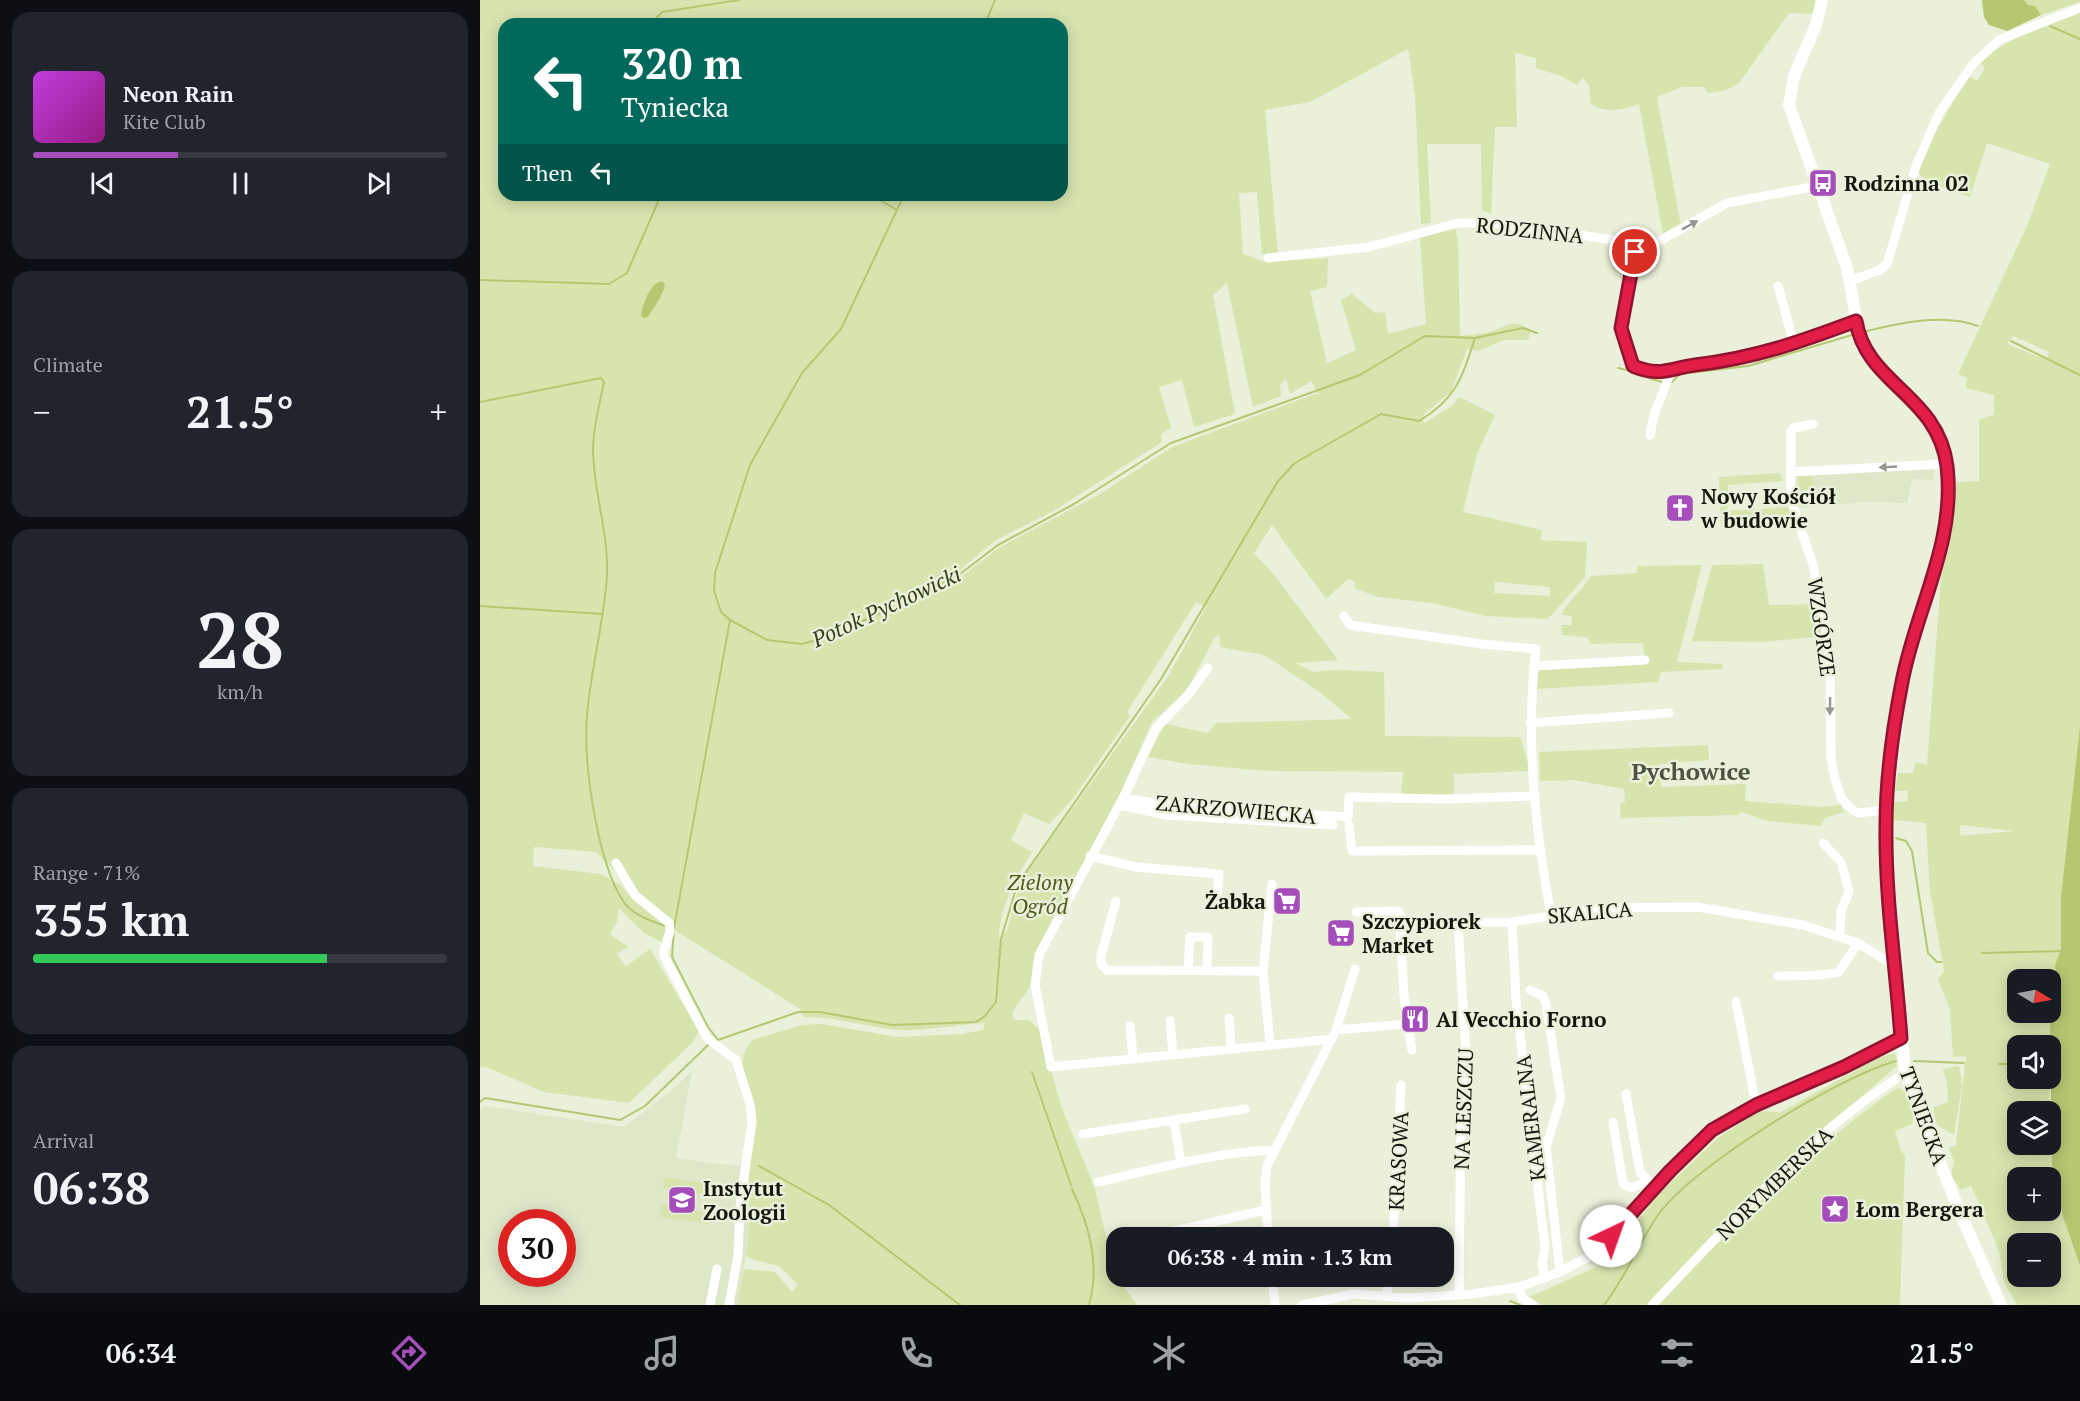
<!DOCTYPE html>
<html lang="en">
<head>
<meta charset="utf-8">
<style>
  body { margin:0; font-family:"PT Serif",serif; background:#20242c; color:#f1f3f6; height:100vh; display:flex; flex-direction:column; font-size:22px; white-space:nowrap }
  * { box-sizing:border-box; margin:0 }
  p { font-size:20px; color:#9ea1a6 }
  .icon { flex:none; width:33px; height:33px; fill:none; stroke:currentColor; stroke-width:2; stroke-linecap:round; stroke-linejoin:round }
  .map { position:relative; flex:1; overflow:hidden }
  .sheet { display:flex; flex-direction:column; gap:12px; padding:12px; background:#0d0f14; width:480px }
  .sheet>* { flex:none }
  .guide { position:absolute; left:18px; top:18px; width:570px; height:183px; border-radius:18px; box-shadow:0 3px 15px #0003; background:#00695c; color:#fff; overflow:hidden }
  .needle { width:39px; rotate:100deg }
  .fabs { position:absolute; left:1527px; top:969px; display:grid; gap:12px }
  .fabs a { display:grid; place-items:center; width:54px; height:54px; border-radius:12px; background:#171b24; box-shadow:0 3px 15px #0003; font-size:30px }
  .speed { position:absolute; left:18px; top:1209px; display:flex; gap:12px; font-size:30px; font-weight:700; text-align:center }
  .speed>* { display:grid; place-content:center; width:78px; height:78px; border-radius:50%; background:#171b24; box-shadow:0 3px 15px #0003; line-height:1 }
  .speed .limit { border:9px solid #d22; background:#fff; color:#111 }
  .pin { position:absolute; display:grid; place-items:center; width:51px; height:51px; color:#fff; margin:-26px; border:3px solid #fff; border-radius:50%; box-shadow:0 2px 6px #0007 }
  .me { position:absolute; width:66px; margin:-33px; rotate:42deg; stroke-linejoin:round; filter:drop-shadow(0 0 4px #0008) }
  .turn { display:flex; align-items:center; gap:21px; height:126px; padding:0 24px; font-size:27px }
  .turn .icon { width:78px; height:78px; stroke-width:2.5 }
  .turn b { display:block; font-size:42px; line-height:51px }
  .then { display:flex; align-items:center; height:57px; padding:0 24px; background:#0003; gap:12px; font-size:22px }
  .big { font-size:45px; font-weight:700; line-height:1.1 }
  .sheet .widget { flex:1; display:flex; flex-direction:column; justify-content:center; gap:9px; min-width:0; padding:0 21px; border-radius:18px; background:#20242c }
  .sheet .dial { align-items:center; gap:0 }
  .dial b { font-size:78px; line-height:1 }
  .song { display:flex; align-items:center; gap:18px }
  .cover { width:72px; height:72px; border-radius:9px; background:linear-gradient(135deg,hsl(290 70% 55%),hsl(310 70% 35%)) }
  .played { height:6px; border-radius:3px; background:linear-gradient(90deg,#a44dbb 35%,#363941 35%) }
  .keys { display:flex; justify-content:space-around; direction:ltr }
  .heat { display:flex; justify-content:space-between; align-items:center; font-size:33px; direction:ltr }
  .charge { height:9px; border-radius:4px; background:linear-gradient(90deg,#34c759 71%,#363941 0) }
  .trip { position:absolute; left:626px; top:1227px; width:348px; height:60px; border-radius:18px; background:#171b24; box-shadow:0 3px 15px #0003; font-weight:700; line-height:60px; text-align:center }
  .dock { display:flex; height:96px; justify-content:space-around; align-items:center; background:#090b0e; color:#9ea1a6 }
  .dock .icon { width:42px; height:42px }
  .dock .selected { color:#a44dbb }
  .dock b { font-size:27px; color:#f1f3f6 }
  main { display:flex; flex:1; min-height:0 }
  .map>svg:first-child { display:block }
  .built { fill:#dfe7c9; fill-rule:evenodd }
  .green { fill:#d7e4ae; fill-rule:evenodd }
  .water { fill:#b5c871 }
  .lines { fill:none; stroke-linecap:round; stroke-linejoin:round }
  .stream { stroke:#b5c871; stroke-width:2 }
  .street { stroke:#fff; stroke-width:9 }
  .secondary { stroke:#fff; stroke-width:12 }
  .oneway { fill:#969793 }
  .route-casing { stroke:#92132f; stroke-width:15 }
  .route { stroke:#e11d48; stroke-width:10 }
  .labels { text-anchor:middle; dominant-baseline:central; stroke-width:5; stroke-linejoin:round; paint-order:stroke }
  .poi-label { font-size:21px; font-weight:bold; fill:#15170f; stroke:#eaf0d9; text-anchor:start }
  .street-label { font-size:21px; fill:#15170f; stroke:#eaf0d9 }
  .park-label { font-size:21px; font-style:italic; fill:#4f5a1c; stroke:#eaf0d9 }
  .water-label { font-size:22px; font-style:italic; fill:#373f1a; stroke:#eaf0d9 }
  .quarter-label { font-size:24px; font-weight:bold; fill:#4f5441; stroke:#eaf0d9 }
</style>
</head>
<body>
<main>
<section class="sheet">
<div class="widget">
<div class="song"><i class="cover"></i><div><b>Neon Rain</b><p>Kite Club</p></div></div>
<div class="played"></div>
<div class="keys"><svg class="icon" aria-label="previous" viewBox="0 0 24 24"><path d="M18 5L8 12l10 7zM5 5v14"/></svg><svg class="icon" aria-label="pause" viewBox="0 0 24 24"><path d="M8 5v14M16 5v14"/></svg><svg class="icon" aria-label="next" viewBox="0 0 24 24"><path d="M6 5l10 7-10 7zM19 5v14"/></svg></div>
</div>
<div class="widget"><p>Climate</p>
<div class="heat"><a>−</a><b class="big">21.5°</b><a>+</a></div>
</div>
<div class="widget dial"><b>28</b><p>km/h</p></div>
<div class="widget"><p>Range · 71%</p><b class="big">355 km</b><div class="charge"></div></div>
<div class="widget"><p>Arrival</p><b class="big">06:38</b></div>
</section>
<div class="map">
<svg width="1600" height="1305" viewBox="0 0 1600 1305">
  <rect width="100%" height="100%" fill="#eaf0d9"/>
  <path class="built" d="M1455 466 1453 480 1432 479 1427 503 1386 502 1317 508 1314 475Z
    M212 1071 196 1158 270 1168 267 1250 257 1305H0V1110L4 1106 144 1127 193 1089ZM32 1222H82V1274H32Z"/>
  <path class="green" d="M0 0H1338L1335 14 1309 13 1259 83 1244 91 1227 93 1225 87H1202L1177 97 1201 226 1183 234 1159 104C1141 110 1127 114 1111 104L1109 85 1103 78 1097 85 1081 76 1056 68V58L1035 53 1037 127H1015L1011 214 1002 210 1001 144H947L951 223 941 224 935 95 928 49 830 102 785 110 798 254H782L777 192 759 193 763 254 786 262 848 258 847 287 830 291 847 363 876 350 861 300 872 294 895 313 905 312 908 334 946 324 940 236 975 227 978 240 980 336C990 335 1001 334 1010 332 1028 326 1032 318 1051 330L1048 340H1024L998 351 987 349 971 392 943 415 944 423 972 406 979 397 1015 415 997 454 983 512 1062 530 1061 540 1107 542 1105 577 1068 619 1006 616 952 603 898 597 874 588 875 582 868 579 846 599 792 525 774 553 795 576 858 660 815 663 834 672 856 670 904 672 905 736 1040 737 1051 771 974 774V795H921L923 772 788 771 708 764 668 757 685 724 728 733 736 723 872 719 841 693 792 660 783 655 740 647 739 635 734 639 707 690 672 722 639 796 558 947 552 984 532 1012 534 1020H549L560 1030 581 1106 614 1186 636 1276 657 1305H257L264 1269 295 1272 312 1292 318 1285 299 1266 274 1260 266 1256C271 1225 267 1193 270 1162 271 1149 277 1134 275 1120 272 1094 251 1064 272 1040L322 1025 342 1024 417 1037 482 1034 503 1030 505 1023C477 1024 450 1031 421 1030 388 1028 357 1016 323 1017L320 1009 193 929 116 852 54 847 53 866 121 874 141 885 155 902 183 921 188 931 183 943 164 933 139 908 137 922 130 934 148 947 137 954 146 966 170 949 219 1031 213 1042 149 1103 64 1092 6 1067 0 1068ZM24 24H582V195H24V75L19 72 24 60ZM747 283 773 407 801 396 800 385 806 379 810 394 831 381 838 393 692 447 618 495 520 547 480 578 413 610V603L476 573 515 541 575 510 682 442 681 434 691 428 679 387 702 380 714 427 755 414 733 295ZM1015 582 1070 587V596L1014 593ZM716 602 726 607 689 675 552 865 539 886 527 931 519 938C519 908 536 878 552 852L531 840 544 813 569 824 592 800 650 716 647 712Z
    M1544 0H1600V2L1561 15 1555 6 1548 5Z
    M1600 11V726L1581 896V951L1575 965 1577 994 1570 1025V1111L1538 1112V1144L1570 1145 1583 1217 1600 1266V1305H1537L1524 1282 1519 1251 1491 1185 1481 1190 1471 1175 1474 1162 1469 1148 1476 1145 1486 1056 1473 1057 1470 1009 1458 980 1464 971 1450 891 1446 823 1414 820V802L1427 801 1428 791H1415L1418 773H1433L1435 762 1447 765 1461 578 1469 546 1475 482 1499 481V419L1514 415V395L1486 388 1487 378 1478 374 1547 226 1570 164 1507 143 1490 197 1447 182 1437 171 1456 131 1489 76 1497 81 1505 68 1500 62C1528 37 1566 26 1600 11ZM1533 336 1569 352 1567 360 1527 344ZM1480 825 1534 831H1535L1480 836ZM1538 980H1570V1012H1538ZM1538 1046H1570V1078H1538ZM1538 1178H1570V1210H1538ZM1538 1244H1570V1276H1538Z
    M1299 473 1303 481 1248 485V495L1244 496V500L1249 503 1246 511 1310 507 1314 521 1290 522 1289 519H1284V523L1241 524 1239 477Z
    M1332 476 1335 506 1321 507 1318 477Z
    M1283 564 1289 605 1338 604 1344 636 1283 642 1212 641 1232 565Z
    M1222 565 1197 662 1242 664 1243 669 1181 672 1178 682 1055 689 1057 669 1165 663 1163 643 1111 644 1108 637 1082 635 1081 625H1091L1092 616 1082 615C1084 606 1104 587 1111 576L1157 573V566Z
    M1228 745 1229 760 1180 764 1181 787 1266 784 1265 801 1342 807 1361 805 1364 812 1345 818 1341 826 1288 821 1261 812 1258 815 1141 818 1140 804 1145 802 1144 789 1094 780 1060 781 1059 752Z
    M1415 1053 1417 1066 1299 1167 1167 1305H1063L1047 1298 1121 1265 1182 1191 1238 1138 1279 1111 1301 1112 1398 1058Z
    M1479 1066 1482 1085 1474 1135 1457 1125 1453 1107 1468 1102 1467 1083 1463 1069Z
    M1419 1088 1425 1091 1434 1110 1432 1124 1415 1131 1421 1151 1425 1155 1420 1305H1179C1251 1227 1326 1153 1412 1091Z
    M185 1177 229 1184 227 1195 183 1188Z
    M181 1205 231 1213 229 1224 179 1217Z"/>
  <path class="water" d="M1502 0H1544L1548 5 1555 6 1561 15 1527 31 1509 25 1504 17Z
    M181 281 185 284C183 297 174 306 168 317L163 318 161 315C163 304 169 285 181 281Z
    M1600 726V1266L1583 1217 1572 1164 1570 1025 1577 994 1575 965 1581 950V896Z"/>
  <g class="lines">
    <path class="stream" d="M171 24 182 12 259 0
      M505 24 515 0
      M1570 26 1600 39
      M392 195 415 209
      M424 195 361 329 322 373 270 465 235 573 234 591 241 612 250 620 287 640 322 644 344 638 412 608 480 574 518 545 594 504 691 443 880 375 945 336 995 338 1043 328 1057 333
      M0 280 129 284 147 273 181 195
      M1383 332C1418 323 1463 313 1498 326
      M1531 341 1600 375
      M1138 368 1147 370
      M1152 373 1182 382
      M1192 382 1200 374 1268 366 1372 335
      M0 402 121 378 124 382C120 403 113 427 113 449 113 491 129 533 127 575 124 623 111 668 107 715 103 762 117 861 143 901 151 914 171 921 185 926
      M0 606 122 614
      M1416 838 1426 841 1432 851 1448 953 1457 962H1461
      M1502 953 1584 951
      M238 1040 228 1027 192 957 194 928 250 620
      M235 1041 318 1012H340L412 1025 496 1022 505 1016 516 1002 521 939 537 885 681 679 798 481 815 463 901 414 939 421C976 399 982 378 995 338
      M1434 1061 1484 1063
      M1519 1064H1538
      M552 1072 591 1185
      M0 1102 5 1098 140 1120 165 1106 228 1045
      M279 1166 349 1205 480 1305
      M592 1189C610 1227 620 1265 609 1305
      M1030 1301 1040 1305
      M1124 1305C1146 1277 1158 1244 1178 1215 1213 1166 1358 1077 1416 1061"/>
    <path class="street" d="M1156 248 1141 329 1153 366 1171 373 1240 363 1299 350 1376 321
      M788 258 889 247 978 223H1011L1066 230 1133 240 1156 248 1183 239 1247 203 1337 186
      M1370 281 1400 270 1407 264 1436 166 1459 113 1493 64 1519 40 1600 8
      M1298 286 1314 344
      M1333 424 1313 428 1311 431V500L1333 565 1350 656 1351 758 1355 779 1362 799 1370 808 1378 813 1406 810
      M1170 435 1174 415 1191 371
      M1310 472 1466 464
      M864 616 870 625 1002 644 1056 649C1045 738 1055 827 1071 915
      M1054 666 1165 660
      M728 668 707 696 676 728 645 794 559 955 555 985 571 1067 852 1039
      M1050 723 1189 713
      M643 798 692 806 868 817 869 797 964 799 1055 796
      M639 805 686 815 853 825
      M869 825 872 851 1061 850
      M1343 843 1361 862 1369 891 1361 911 1360 937
      M610 856 656 867 739 874 737 895 741 903 789 905
      M136 863 155 895 189 923 190 931 183 954 227 1038 256 1060 270 1104 272 1121 260 1206 258 1255 249 1305
      M636 901 621 956V964L627 970 783 971
      M876 912 918 911 926 923
      M1032 922 1036 1000 1065 1248 1062 1264 1065 1278
      M978 923 987 1071 981 1109 979 1295
      M708 969 710 937H728L727 970
      M1298 976C1319 975 1340 977 1359 972L1378 943
      M1050 990 1063 996 1066 1004 1081 1098 1066 1147 1080 1272
      M1256 1002 1276 1105
      M749 1018 751 1048
      M690 1021 693 1054
      M650 1026 653 1058
      M856 1030 927 1024
      M790 1044 783 971 792 884
      M932 1050 924 996 920 930 926 923 1032 922 1119 908 1217 907 1323 925 1378 943 1415 966
      M1146 1094 1160 1172 1175 1187
      M694 1121 701 1163
      M1133 1122 1143 1184 1151 1188 1167 1181
      M603 1134 765 1109
      M618 1182C676 1169 735 1152 794 1150
      M663 1238 786 1210
      M788 1238 785 1184 787 1166 856 1030 875 969
      M913 1238 921 1085
      M632 1244H636
      M792 1276 795 1305
      M1039 1287 1042 1298 1053 1305
      M907 1296 909 1276
      M230 1305 237 1269
      M822 1305 874 1294 929 1298 992 1294 1039 1287 1080 1272 1117 1252 1190 1171 1232 1130 1276 1105 1364 1067 1421 1038
      M1172 1305C1251 1223 1328 1134 1425 1073"/>
    <path class="secondary" d="M1342 0 1336 25 1314 76 1309 105 1367 268 1381 345 1387 356 1448 416 1459 436 1466 464 1467 518 1462 549 1422 683 1406 810V848L1425 1073 1480 1213 1521 1305"/>
  </g>
  <defs><path id="oneway-solid" d="M-6-.8H1V-3.2L6.5 0L1 3.2V.8H-6Z" transform="scale(1.5)"/></defs>
  <g class="oneway">
    <use href="#oneway-solid" transform="translate(1210 225) rotate(-29)"/>
    <use href="#oneway-solid" transform="translate(1408 467) rotate(177)"/>
    <use href="#oneway-solid" transform="translate(1350 706) rotate(91)"/>
  </g>
  <g class="lines">
    <g class="route-casing">
      <path id="route" d="M1131 1236 1190 1171 1232 1130 1276 1105 1364 1067 1421 1038C1416 968 1405 897 1406 826 1406 779 1413 728 1422 682 1436 608 1476 544 1467 466 1458 395 1386 384 1376 321 1320 342 1275 358 1215 365 1188 369 1180 377 1153 366L1141 328 1155 252"/>
    </g>
    <use href="#route" class="route"/>
  </g>
  <defs>
    <g id="bus-square" transform="scale(1.5)"><rect x="-9" y="-9" width="18" height="18" rx="4" fill="#a44dbb" stroke="#eaf0d9"/><path d="M-5-6H5V4H4V6H2V4H-2V6H-4V4H-5ZM-3.5-4V0h7V-4ZM-3.5 1.2v1.5H-2V1.2ZM2 1.2v1.5H3.5V1.2Z" fill="#fff"/></g>
    <g id="church-square" transform="scale(1.5)"><rect x="-9" y="-9" width="18" height="18" rx="4" fill="#a44dbb" stroke="#eaf0d9"/><path d="M-1.2-6h2.4v3.5h3.3v2.4h-3.3V6h-2.4V-.1h-3.3v-2.4h3.3Z" fill="#fff"/></g>
    <g id="supermarket-square" transform="scale(1.5)"><rect x="-9" y="-9" width="18" height="18" rx="4" fill="#a44dbb" stroke="#eaf0d9"/><path d="M-6-5.5h2.5l.6 2H6L4.5 2H-2.5L-4.4-4H-6ZM-1.5 3.2a1.3 1.3 0 1 0 .1 0ZM3 3.2a1.3 1.3 0 1 0 .1 0Z" fill="#fff"/></g>
    <g id="restaurant-square" transform="scale(1.5)"><rect x="-9" y="-9" width="18" height="18" rx="4" fill="#a44dbb" stroke="#eaf0d9"/><path d="M-5-6h1v4h1v-4h1v4h1v-4h1v5L-1.5 .5V6h-2V.5L-5-1ZM5-6V6H3V1.5H1.5Q1.5-4 5-6Z" fill="#fff"/></g>
    <g id="university-square" transform="scale(1.5)"><rect x="-9" y="-9" width="18" height="18" rx="4" fill="#a44dbb" stroke="#eaf0d9"/><path d="M0-5L7-2L0 1L-7-2ZM-4 1L0 2.5L4 1V4Q0 6-4 4Z" fill="#fff"/></g>
    <g id="sight-square" transform="scale(1.5)"><rect x="-9" y="-9" width="18" height="18" rx="4" fill="#a44dbb" stroke="#eaf0d9"/><path d="M0-6L1.8-2.2L6-1.7L2.9 1.2L3.7 5.4L0 3.3L-3.7 5.4L-2.9 1.2L-6-1.7L-1.8-2.2Z" fill="#fff"/></g>
  </defs>
  <g fill-rule="evenodd">
    <use href="#bus-square" x="1343" y="183"/>
    <use href="#church-square" x="1200" y="508"/>
    <use href="#supermarket-square" x="807" y="901"/>
    <use href="#supermarket-square" x="861" y="933"/>
    <use href="#restaurant-square" x="935" y="1019"/>
    <use href="#university-square" x="202" y="1200"/>
    <use href="#sight-square" x="1355" y="1209"/>
  </g>
  <g class="labels">
    <g class="poi-label">
      <text x="1364" y="183">Rodzinna 02</text>
      <text x="1221" y="496">Nowy Kościół<tspan x="1221" dy="24">w budowie</tspan></text>
      <text x="786" y="901" text-anchor="end">Żabka</text>
      <text x="882" y="921">Szczypiorek<tspan x="882" dy="24">Market</tspan></text>
      <text x="956" y="1019">Al Vecchio Forno</text>
      <text x="223" y="1188">Instytut<tspan x="223" dy="24">Zoologii</tspan></text>
      <text x="1376" y="1209">Łom Bergera</text>
    </g>
    <g class="street-label">
      <text transform="translate(1050 230) rotate(6)">RODZINNA</text>
      <text transform="translate(1342 627) rotate(82)">WZGÓRZE</text>
      <text transform="translate(756 809) rotate(5)">ZAKRZOWIECKA</text>
      <text transform="translate(1110 912) rotate(-5)">SKALICA</text>
      <text transform="translate(983 1109) rotate(-88)">NA LESZCZU</text>
      <text transform="translate(1444 1116) rotate(70)">TYNIECKA</text>
      <text transform="translate(1050 1118) rotate(-97)">KAMERALNA</text>
      <text transform="translate(918 1161) rotate(-87)">KRASOWA</text>
      <text transform="translate(1294 1183) rotate(-44)">NORYMBERSKA</text>
    </g>
    <g class="park-label">
      <text x="560" y="882">Zielony<tspan x="560" dy="24">Ogród</tspan></text>
    </g>
    <g class="water-label">
      <text transform="translate(406 606) rotate(-25)">Potok Pychowicki</text>
    </g>
    <g class="quarter-label">
      <text x="1211" y="771">Pychowice</text>
    </g>
  </g>
</svg>
<div class="fabs">
<a><svg class="needle" viewBox="-14 -14 28 28"><path d="M0-13l5 13h-10z" fill="#e53935"/><path d="M0 13l5-13h-10z" fill="#9ea1a6"/></svg></a>
<a><svg class="icon" aria-label="sound" viewBox="0 0 24 24"><path d="M4 9h4l5-4v14l-5-4H4zM17 9q2 3 0 6"/></svg></a>
<a><svg class="icon" aria-label="layers" viewBox="0 0 24 24"><path d="M12 4l9 5-9 5-9-5zM3 14l9 5 9-5"/></svg></a>
<a>+</a>
<a>−</a>
</div>
<div class="speed"><div class="limit">30</div></div>
<div class="pin" style="left:1155px;top:252px;background:#d93025"><svg class="icon" aria-label="arrive" viewBox="0 0 24 24"><path d="M6 21V4h12l-3 4 3 4H6"/></svg></div>
<svg class="me" style="left:1131px;top:1236px" viewBox="-20 -20 40 40"><circle r="19" fill="#fff"/><path d="M0-13L10 11 0 6-10 11z" fill="#e11d48"/></svg>
<div class="trip">06:38 · 4 min · 1.3 km</div>
<div class="guide">
<div class="turn"><svg class="icon" aria-label="left" viewBox="0 0 24 24"><path d="M17 20v-9H6M10 6l-5 5 5 5"/></svg><div><b>320 m</b>Tyniecka</div></div>
<div class="then">Then<svg class="icon" aria-label="left" viewBox="0 0 24 24"><path d="M17 20v-9H6M10 6l-5 5 5 5"/></svg></div>
</div>
</div>
</main>
<nav class="dock">
<b>06:34</b>
<svg class="icon selected" aria-label="directions" viewBox="0 0 24 24"><path d="M12 3l9 9-9 9-9-9zM9 14v-3h6M13 9l2 2-2 2"/></svg>
<svg class="icon" aria-label="music" viewBox="0 0 24 24"><path d="M9 18V5l10-2v13"/><circle cx="6" cy="18" r="3"/><circle cx="16" cy="16" r="3"/></svg>
<svg class="icon" aria-label="phone" viewBox="0 0 24 24"><path d="M5 4h4l2 5-3 2q2 4 5 5l2-3 5 2v4C11 20 4 13 5 4z"/></svg>
<svg class="icon" aria-label="climate" viewBox="0 0 24 24"><path d="M12 3v18M4 7l16 10M4 17L20 7"/></svg>
<svg class="icon" aria-label="car" viewBox="0 0 24 24"><path d="M5 17H2v-5l4-1 3-4h7l3 4 3 1v5h-3M9 17h6M6 11h13"/><circle cx="7" cy="17" r="2"/><circle cx="17" cy="17" r="2"/></svg>
<svg class="icon" aria-label="filters" viewBox="0 0 24 24"><path d="M4 7h16M4 17h16"/><circle cx="9" cy="7" r="2"/><circle cx="15" cy="17" r="2"/></svg>
<b>21.5°</b>
</nav>
</body>
</html>
